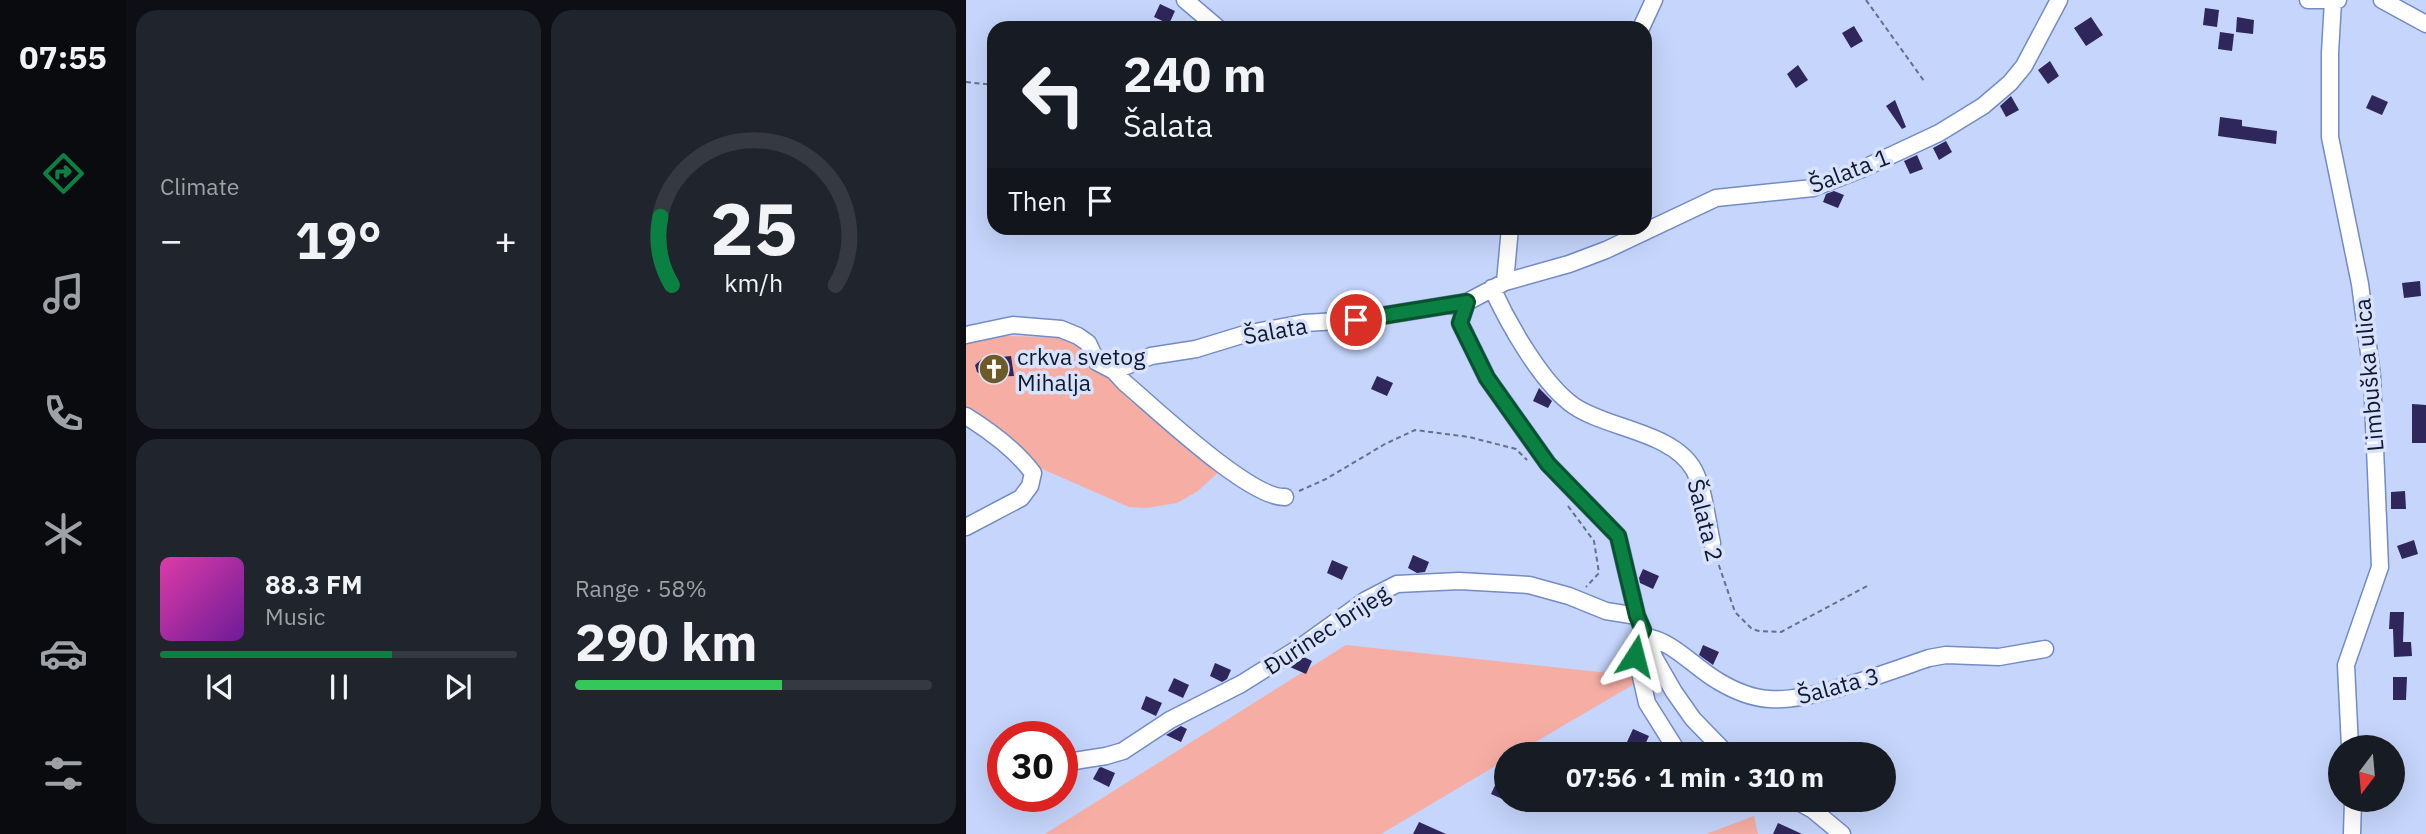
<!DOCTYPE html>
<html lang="en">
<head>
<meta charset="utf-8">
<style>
  body { margin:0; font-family:"IBM Plex Sans",sans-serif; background:#20242c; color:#f1f3f6; height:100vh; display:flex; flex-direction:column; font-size:26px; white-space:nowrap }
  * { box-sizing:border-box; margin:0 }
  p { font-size:23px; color:#9ea1a6 }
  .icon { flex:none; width:38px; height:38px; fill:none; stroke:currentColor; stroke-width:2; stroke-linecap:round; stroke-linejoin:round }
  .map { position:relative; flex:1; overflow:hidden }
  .drawer { display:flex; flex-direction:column; gap:10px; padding:10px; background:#0d0f14; width:840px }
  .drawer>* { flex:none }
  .guide { position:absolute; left:21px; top:21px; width:665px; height:214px; border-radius:21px; box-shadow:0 7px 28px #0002; background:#171b24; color:#f1f3f6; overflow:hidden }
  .needle { width:46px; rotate:196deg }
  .buttons { position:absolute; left:1362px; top:735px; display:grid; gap:14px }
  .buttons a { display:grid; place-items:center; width:77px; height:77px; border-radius:50%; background:#171b24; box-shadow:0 7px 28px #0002; font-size:35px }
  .speed { position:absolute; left:21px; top:721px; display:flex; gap:14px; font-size:35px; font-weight:700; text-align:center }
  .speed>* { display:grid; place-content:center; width:91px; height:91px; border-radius:50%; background:#171b24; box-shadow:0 7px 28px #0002; line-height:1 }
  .speed .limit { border:10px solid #d22; background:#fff; color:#111 }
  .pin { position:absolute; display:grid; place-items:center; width:60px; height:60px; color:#fff; margin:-30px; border:4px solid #fff; border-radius:50%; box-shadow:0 2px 7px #0007 }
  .me { position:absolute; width:77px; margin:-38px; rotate:9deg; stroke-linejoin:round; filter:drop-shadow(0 0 5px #0008) }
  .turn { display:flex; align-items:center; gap:24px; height:147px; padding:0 21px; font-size:32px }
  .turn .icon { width:91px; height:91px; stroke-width:2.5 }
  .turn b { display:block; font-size:49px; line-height:60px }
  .then { display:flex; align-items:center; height:66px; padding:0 21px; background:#0003; gap:14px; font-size:26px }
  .big { font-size:52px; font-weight:700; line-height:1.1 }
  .drawer .tile { flex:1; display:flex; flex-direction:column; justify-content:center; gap:10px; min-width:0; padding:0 24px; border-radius:21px; background:#20242c }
  .drawer .dial { align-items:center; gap:0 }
  .dial svg { height:182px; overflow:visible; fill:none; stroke:#363941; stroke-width:7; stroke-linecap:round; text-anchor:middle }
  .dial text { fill:#f1f3f6; stroke:none }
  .song { display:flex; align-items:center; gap:21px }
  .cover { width:84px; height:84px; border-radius:10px; background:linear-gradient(135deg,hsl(320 70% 55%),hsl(280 70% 35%)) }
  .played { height:7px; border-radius:4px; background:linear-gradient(90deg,#0b8043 65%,#363941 65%) }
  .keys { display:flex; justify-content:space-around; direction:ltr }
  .heat { display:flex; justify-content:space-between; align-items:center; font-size:38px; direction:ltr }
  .charge { height:10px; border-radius:5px; background:linear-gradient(90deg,#34c759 58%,#363941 0) }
  .drawer .tiles { flex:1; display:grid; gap:10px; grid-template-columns:repeat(2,1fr) }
  .trip { position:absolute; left:528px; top:742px; width:402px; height:70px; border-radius:35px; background:#171b24; box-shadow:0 7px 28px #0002; font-weight:700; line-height:70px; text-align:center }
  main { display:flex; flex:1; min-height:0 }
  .tab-bar { display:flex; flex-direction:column; width:126px; justify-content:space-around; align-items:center; background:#090b0e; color:#9ea1a6 }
  .tab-bar .icon { width:49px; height:49px }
  .tab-bar .selected { color:#0b8043 }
  .tab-bar b { font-size:32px; color:#f1f3f6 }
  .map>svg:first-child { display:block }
  .green { fill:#f6ada4 }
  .building { fill:#2f265c }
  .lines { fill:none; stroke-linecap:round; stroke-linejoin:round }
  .minor-casing { stroke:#748bc6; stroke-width:19 }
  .path { stroke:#64708d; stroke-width:2; stroke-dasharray:5 3.5; stroke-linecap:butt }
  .minor { stroke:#fff; stroke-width:16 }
  .route-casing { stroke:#07532c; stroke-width:18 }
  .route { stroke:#0b8043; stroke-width:12 }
  .labels { text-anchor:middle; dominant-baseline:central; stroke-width:7; stroke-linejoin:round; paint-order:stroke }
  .street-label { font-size:23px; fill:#10182e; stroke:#d8e2fc }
  .poi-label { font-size:23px; fill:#10182e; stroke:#d8e2fc; text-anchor:start }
</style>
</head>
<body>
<main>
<nav class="tab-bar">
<b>07:55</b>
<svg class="icon selected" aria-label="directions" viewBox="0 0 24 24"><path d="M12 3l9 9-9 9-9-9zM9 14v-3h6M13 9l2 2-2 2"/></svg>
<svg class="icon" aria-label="music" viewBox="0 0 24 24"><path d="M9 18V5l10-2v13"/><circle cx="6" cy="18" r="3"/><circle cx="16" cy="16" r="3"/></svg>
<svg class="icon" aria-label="phone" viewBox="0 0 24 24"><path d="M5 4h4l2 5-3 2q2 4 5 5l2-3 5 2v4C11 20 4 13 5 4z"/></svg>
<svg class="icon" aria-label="climate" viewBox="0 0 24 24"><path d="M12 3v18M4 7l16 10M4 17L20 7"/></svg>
<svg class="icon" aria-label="car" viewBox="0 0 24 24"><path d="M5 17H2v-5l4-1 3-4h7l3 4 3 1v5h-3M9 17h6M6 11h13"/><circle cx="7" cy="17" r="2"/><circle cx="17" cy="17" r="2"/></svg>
<svg class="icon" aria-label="filters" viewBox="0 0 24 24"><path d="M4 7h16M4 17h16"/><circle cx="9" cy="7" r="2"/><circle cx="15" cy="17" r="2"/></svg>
</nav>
<section class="drawer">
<div class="tiles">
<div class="tile"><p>Climate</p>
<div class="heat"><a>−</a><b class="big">19°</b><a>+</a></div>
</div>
<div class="tile dial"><svg viewBox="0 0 100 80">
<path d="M14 69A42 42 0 1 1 86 69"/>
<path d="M14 69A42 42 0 0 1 9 39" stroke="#0b8043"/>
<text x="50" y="56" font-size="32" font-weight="700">25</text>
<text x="50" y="72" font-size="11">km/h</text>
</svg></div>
<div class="tile">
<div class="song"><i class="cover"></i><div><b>88.3 FM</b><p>Music</p></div></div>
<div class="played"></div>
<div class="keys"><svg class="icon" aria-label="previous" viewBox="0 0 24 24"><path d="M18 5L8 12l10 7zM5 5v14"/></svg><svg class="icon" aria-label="pause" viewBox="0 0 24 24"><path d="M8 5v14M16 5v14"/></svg><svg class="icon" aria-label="next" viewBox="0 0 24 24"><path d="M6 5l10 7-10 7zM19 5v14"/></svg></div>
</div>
<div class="tile"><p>Range · 58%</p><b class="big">290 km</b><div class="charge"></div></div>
</div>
</section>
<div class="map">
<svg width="1460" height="834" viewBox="0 0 1460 834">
  <rect width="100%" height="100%" fill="#c5d5fb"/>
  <path class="green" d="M34 336 88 337 110 343 147 378 258 467 232 491 211 503 181 508 163 507 74 468 17 419 0 409V342Z
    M380 645 680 677 549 754H541V759L415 834H79Z
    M788 816 792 834H740Z"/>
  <path class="building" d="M194 4 209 11 203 24 188 17Z
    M1239 8 1253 10 1251 27 1237 25Z
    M1125 17 1137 35 1120 46 1108 28Z
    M1271 17 1288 20 1287 34 1270 32Z
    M888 26 897 41 885 48 876 33Z
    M1254 32 1268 34 1266 51 1252 49Z
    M1084 61 1093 76 1082 84 1072 70Z
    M832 65 842 80 830 88 821 74Z
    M1406 95 1422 102 1416 115 1400 108Z
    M1045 96 1053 110 1040 117 1034 106Z
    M929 100 940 127 936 129 920 106Z
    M1254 117 1276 120V126L1311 131 1310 144 1252 136Z
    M980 141 986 152 973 160 967 148Z
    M951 155 957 169 944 174 938 161Z
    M868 191 878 195 872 208 857 202 860 194Z
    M1454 281 1455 296 1438 298 1436 283Z
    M45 356 48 376 20 377 11 372 9 365 16 359Z
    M411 376 427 383 421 396 405 389Z
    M573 388 586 401 582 408 567 401Z
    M1446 404 1460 405V443H1446Z
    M1439 491 1440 509H1425V492Z
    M1448 540 1452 554 1436 559 1431 546Z
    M447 555 463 562 459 572 451 573 442 568Z
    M366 560 382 567 376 580 361 573Z
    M677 569 693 576 687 589 674 583 673 578Z
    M1424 612H1438L1437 642H1445L1446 656 1428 657 1427 629H1423Z
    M737 645 753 652 747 665 733 655Z
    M338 657 346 661 340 674 324 667Z
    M249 663 265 670 261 679 256 682 244 676Z
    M1427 677H1441L1440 700H1427Z
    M208 678 223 685 217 698 202 691Z
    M180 696 196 703 190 716 175 709Z
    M215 726 221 729 215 742 200 735Z
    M667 729 683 736 677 749 661 742Z
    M135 767 149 773 143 787 127 779 133 768Z
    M531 781 541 785V801L525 794Z
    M696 800H728L723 811Z
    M453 822 480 834H447Z
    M812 823 836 834H807Z"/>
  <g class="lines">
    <g class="minor-casing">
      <path id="minor" d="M219 0 252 28
        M1342 0H1372
        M1416 0 1460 24
        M1367 1 1364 53V137L1394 284 1406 376 1414 567 1380 665 1384 747
        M675 28 688 0
        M539 282 603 264 640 250 750 198 847 188 896 169 973 133 1017 106 1044 83 1058 66 1093 0
        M526 288C542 323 576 384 608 406 642 429 707 432 728 470 738 489 741 521 746 543
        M501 302 494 323 521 378 582 464 652 536 671 616 689 659 708 692 727 719 761 754
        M0 335 47 325 95 329 112 336 122 343 131 362 148 371 159 383C189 408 284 499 319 497
        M148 371 185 356 230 349 279 334 338 323 390 320 501 302 539 282 544 228
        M0 416C24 431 50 450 67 473L64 486 55 498 0 527
        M677 630 668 646 681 703 713 754
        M680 637C707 641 729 668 752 681 767 690 786 698 803 699 842 703 924 671 963 658L980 655 1033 657 1079 649
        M108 761 140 756 157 751 204 720 275 684 339 644 400 600 431 584 493 581 563 585 603 596 640 611 671 616
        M829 800 847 810 876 834
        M1386 834 1387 800"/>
    </g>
    <path class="path" d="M900 0 958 81
      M0 82 28 85
      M333 491 360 479 419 444 449 430 503 437 550 449 561 460
      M602 506 628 541 633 573 620 587
      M750 557 769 612 786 629 793 631 815 632 903 585"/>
    <use href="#minor" class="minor"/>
  </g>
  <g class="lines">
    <g class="route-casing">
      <path id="route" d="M390 320 501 302 494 323 521 378 582 464 652 536 671 616 677 630 668 646 669 656"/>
    </g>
    <use href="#route" class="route"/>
  </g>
  <defs>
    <g id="church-disc" transform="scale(1.575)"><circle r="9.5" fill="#6e5a29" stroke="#d8e2fc"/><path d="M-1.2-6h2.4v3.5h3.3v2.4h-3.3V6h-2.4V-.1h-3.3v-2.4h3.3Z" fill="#fff"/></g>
  </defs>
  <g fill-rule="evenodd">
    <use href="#church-disc" x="28" y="369"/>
  </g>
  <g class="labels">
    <g class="street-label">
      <text transform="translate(883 170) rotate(-21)">Šalata 1</text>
      <text transform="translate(309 330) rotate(-10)">Šalata</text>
      <text transform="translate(1402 375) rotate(-95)">Limbuška ulica</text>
      <text transform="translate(740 520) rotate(76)">Šalata 2</text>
      <text transform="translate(360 629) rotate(-33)">Đurinec brijeg</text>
      <text transform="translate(872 685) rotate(-15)">Šalata 3</text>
    </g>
    <g class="poi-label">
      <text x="51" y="356">crkva svetog<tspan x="51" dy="26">Mihalja</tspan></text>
    </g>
  </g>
</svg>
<div class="buttons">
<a><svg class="needle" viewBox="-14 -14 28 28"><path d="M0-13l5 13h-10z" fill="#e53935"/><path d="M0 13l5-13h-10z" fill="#9ea1a6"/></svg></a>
</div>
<div class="speed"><div class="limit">30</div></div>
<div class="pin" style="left:390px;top:320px;background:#d93025"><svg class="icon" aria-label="arrive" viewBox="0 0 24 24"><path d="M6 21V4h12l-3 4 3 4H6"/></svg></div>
<svg class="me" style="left:669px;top:656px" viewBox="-20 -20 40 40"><path d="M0-17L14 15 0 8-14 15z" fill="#0b8043" stroke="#fff" stroke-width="4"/></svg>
<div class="trip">07:56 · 1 min · 310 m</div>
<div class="guide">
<div class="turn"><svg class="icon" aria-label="left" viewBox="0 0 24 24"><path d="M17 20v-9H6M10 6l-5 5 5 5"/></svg><div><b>240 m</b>Šalata</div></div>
<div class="then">Then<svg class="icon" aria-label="arrive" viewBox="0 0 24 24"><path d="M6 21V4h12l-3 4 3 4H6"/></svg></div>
</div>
</div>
</main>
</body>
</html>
